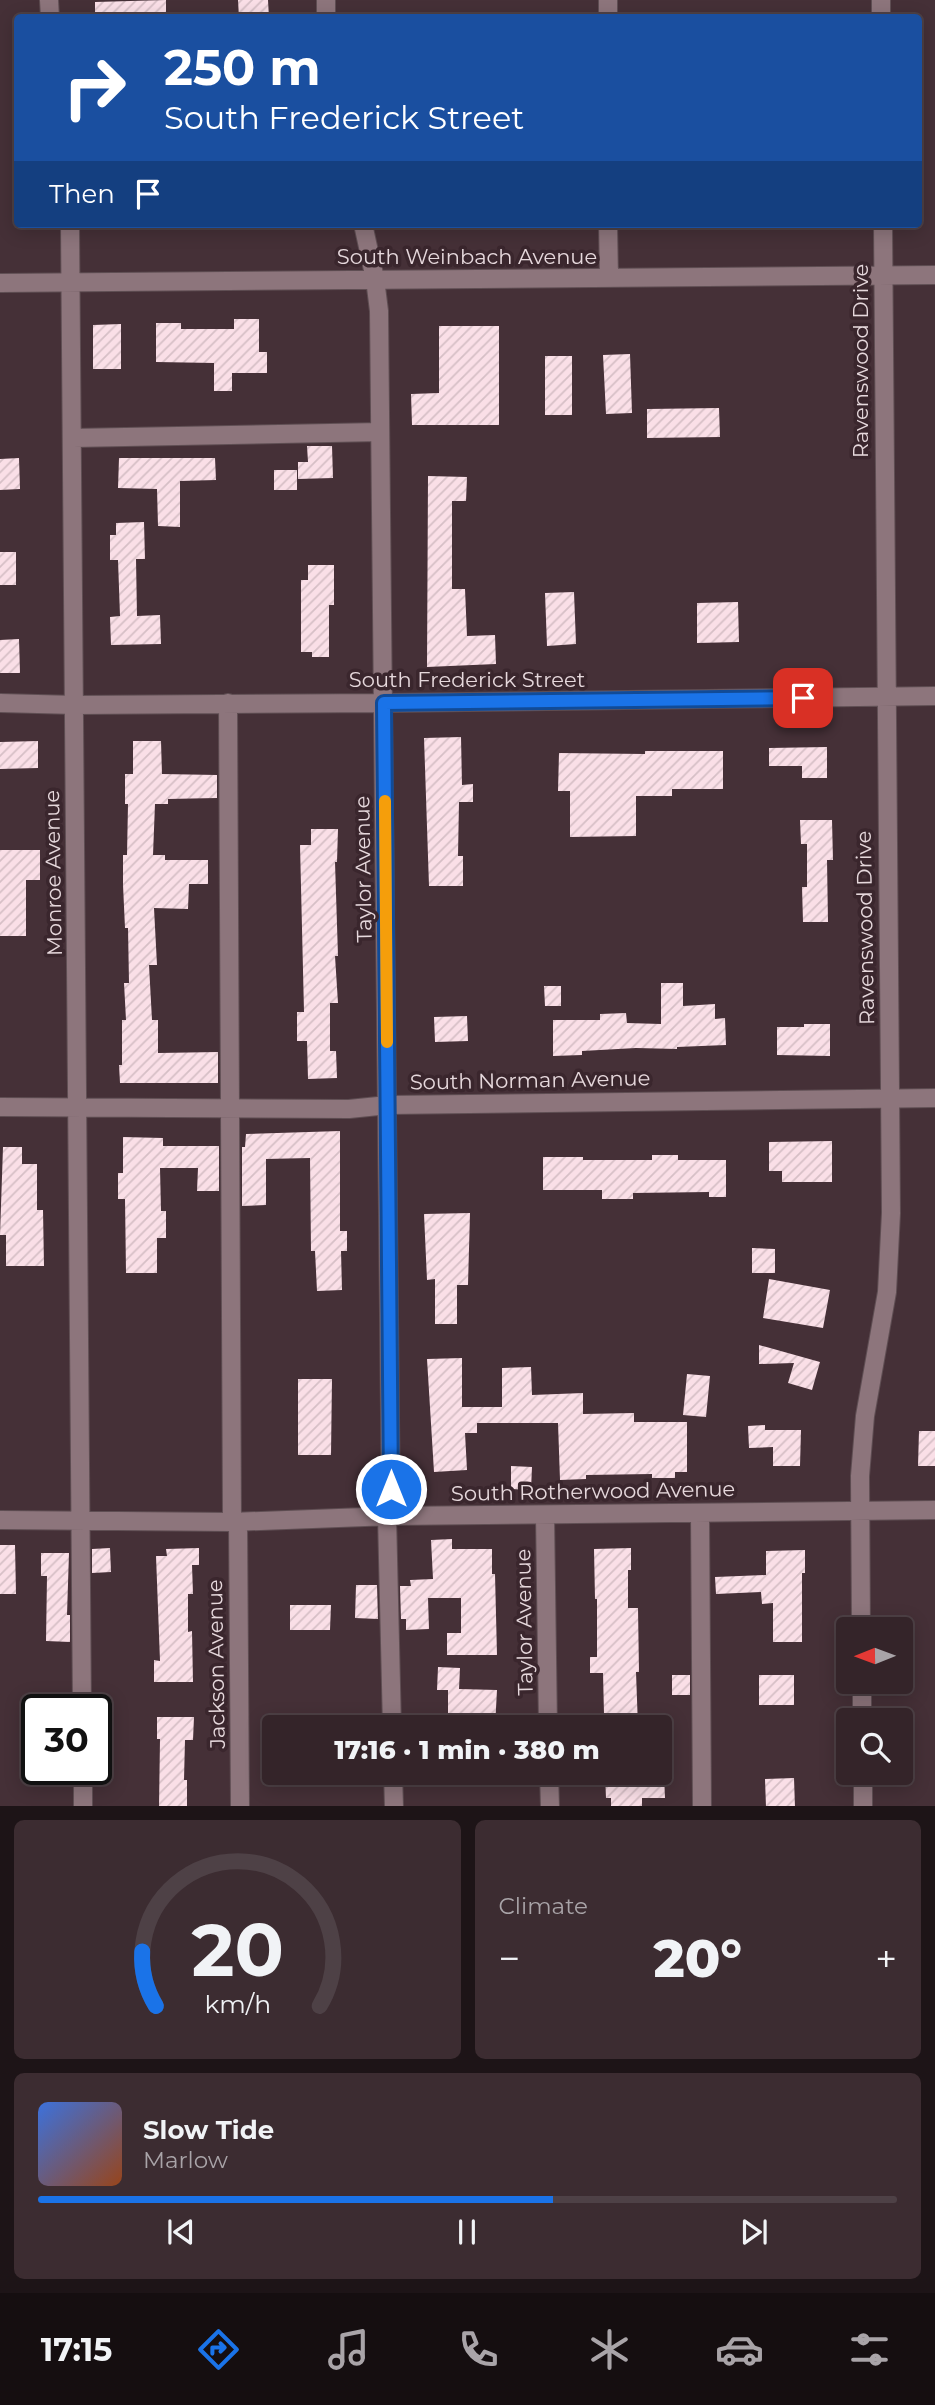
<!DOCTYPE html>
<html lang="en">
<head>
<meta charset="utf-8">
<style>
  body { margin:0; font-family:Montserrat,sans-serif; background:#3c2c31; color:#f1f3f6; height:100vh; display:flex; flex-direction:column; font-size:26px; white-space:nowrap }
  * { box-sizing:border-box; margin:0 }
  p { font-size:23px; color:#a9a4a8 }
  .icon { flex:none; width:38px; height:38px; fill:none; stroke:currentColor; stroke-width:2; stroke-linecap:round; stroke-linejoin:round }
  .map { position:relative; height:1806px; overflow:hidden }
  .drawer { display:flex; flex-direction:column; gap:14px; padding:14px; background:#1d1417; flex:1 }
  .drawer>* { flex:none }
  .hud { position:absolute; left:14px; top:14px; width:908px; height:214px; border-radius:7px; box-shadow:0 4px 18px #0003,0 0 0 2px #4e4146; background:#1a4fa0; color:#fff; overflow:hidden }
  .needle { width:46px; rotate:269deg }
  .tools { position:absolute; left:836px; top:1617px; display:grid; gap:14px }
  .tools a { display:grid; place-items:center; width:77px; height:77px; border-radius:7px; background:#342429; box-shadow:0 4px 18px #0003,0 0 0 2px #4e4146; font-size:35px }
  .speed { position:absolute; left:21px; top:1694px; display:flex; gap:14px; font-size:35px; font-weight:700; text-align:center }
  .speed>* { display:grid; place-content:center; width:91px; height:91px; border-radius:50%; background:#342429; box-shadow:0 4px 18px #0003,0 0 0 2px #4e4146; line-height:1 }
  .speed .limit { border:4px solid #111; border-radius:10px; background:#fff; color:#111 }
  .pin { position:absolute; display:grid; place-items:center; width:60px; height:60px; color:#fff; margin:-30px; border-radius:14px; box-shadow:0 4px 10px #0006 }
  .me { position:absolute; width:77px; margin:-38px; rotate:0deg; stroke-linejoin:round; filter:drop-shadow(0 0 5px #0008) }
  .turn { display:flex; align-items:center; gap:24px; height:147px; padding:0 35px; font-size:32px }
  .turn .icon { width:91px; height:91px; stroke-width:2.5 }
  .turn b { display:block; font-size:49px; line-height:60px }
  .then { display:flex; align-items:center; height:66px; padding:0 35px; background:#0003; gap:14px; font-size:26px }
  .big { font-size:52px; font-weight:800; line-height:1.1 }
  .drawer .widget { flex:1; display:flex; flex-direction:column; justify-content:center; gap:10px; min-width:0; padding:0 24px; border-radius:10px; background:#3c2c31 }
  .drawer .dial { align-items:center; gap:0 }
  .dial svg { height:182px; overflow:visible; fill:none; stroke:#4e4146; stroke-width:7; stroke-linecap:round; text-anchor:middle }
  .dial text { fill:#f1f3f6; stroke:none }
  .song { display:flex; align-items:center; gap:21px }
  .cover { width:84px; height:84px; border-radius:10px; background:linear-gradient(135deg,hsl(220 70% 55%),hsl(20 70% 35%)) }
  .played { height:7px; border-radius:4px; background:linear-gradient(90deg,#1a73e8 60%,#4e4146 60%) }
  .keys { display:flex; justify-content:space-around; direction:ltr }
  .heat { display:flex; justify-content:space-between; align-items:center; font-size:38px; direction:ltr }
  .drawer .tiles { flex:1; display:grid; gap:14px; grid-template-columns:1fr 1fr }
  .widget:last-child { grid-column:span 2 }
  .trip { position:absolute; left:262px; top:1715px; width:410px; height:70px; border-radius:7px; background:#342429; box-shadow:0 4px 18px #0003,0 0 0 2px #4e4146; font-weight:800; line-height:70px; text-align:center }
  .tab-bar { display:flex; height:112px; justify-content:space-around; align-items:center; background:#150e10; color:#a9a4a8 }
  .tab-bar .icon { width:49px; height:49px }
  .tab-bar .active { color:#1a73e8 }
  .tab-bar b { font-size:32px; color:#f1f3f6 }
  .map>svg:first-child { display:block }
  .building { fill:url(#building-hatch) }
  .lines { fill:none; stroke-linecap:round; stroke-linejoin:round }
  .minor-casing { stroke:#5f4e53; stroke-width:20 }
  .minor { stroke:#8d757c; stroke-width:18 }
  .route-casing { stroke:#114b97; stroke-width:18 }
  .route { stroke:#1a73e8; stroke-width:12 }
  .slow { stroke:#f59e0b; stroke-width:12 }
  .labels { text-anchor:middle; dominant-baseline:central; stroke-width:7; stroke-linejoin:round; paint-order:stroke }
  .street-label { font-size:21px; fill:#e6d8dc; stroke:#3a262d }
</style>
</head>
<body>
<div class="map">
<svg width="935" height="1807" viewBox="0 0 935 1807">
  <defs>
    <pattern id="building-hatch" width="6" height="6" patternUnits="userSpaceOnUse" patternTransform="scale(1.75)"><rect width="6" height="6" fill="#fadfe7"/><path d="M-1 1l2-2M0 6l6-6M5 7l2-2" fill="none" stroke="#d6bfc6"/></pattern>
  </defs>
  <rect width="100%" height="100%" fill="#453037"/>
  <path class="building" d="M166 0V18H95V2Z
    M238 0H268L269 18H239Z
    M234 319H259V352H267V373H232V391H214V363L156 362V323H181V329H234Z
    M121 324V369H93V325Z
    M439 326H499V425H412L411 394 439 393Z
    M630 354 632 413 606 414 603 355Z
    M545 356H572V415H545Z
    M719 408 720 437 647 438V409Z
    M307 446H332L333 478 298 479V462H308Z
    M19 458 20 489 0 490V459Z
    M119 458H215L216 480 180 481V527L158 526 157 489 118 488Z
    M274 470H297V490H274Z
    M428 476 467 477 466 501H452V589H465L467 636 495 635 496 664 427 667Z
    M144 522 145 559H136L137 616 160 615 161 644 111 645 110 617 120 616 118 560H110V535H116V523Z
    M0 552H16V585H0Z
    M308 565H334V605H329V657H312V652H301V580H308Z
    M574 592 576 644 547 646 545 593Z
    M738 602 739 642 697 643V603Z
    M19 639 20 673H0V640Z
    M461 737 462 785 473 784V802H459L458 856H463V886H429L424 738Z
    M38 741V768L0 769V742Z
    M133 741H161L162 774 217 775V798L168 799V804H155L153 855H165V860H208V884H189L188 909 154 908 157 965H149L152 1020H158V1053L218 1052V1083H120L119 1065H122V1020H126L124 983H129L128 928H125L123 885V855H127L128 804H125V774H133Z
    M827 747V778H802V766H769V748Z
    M645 751H723V789H672V796H636V836L570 837V791H558L559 753 645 754Z
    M800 820H832L833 860H827L828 922H803L802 887H807V844H801Z
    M311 829H338L337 862H335L338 956H335L338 1003H330V1051H336L337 1078 308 1079 307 1041H297V1012H304L300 845H311Z
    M0 850H40V880H26V936H0Z
    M661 983H683V1006L715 1004V1019L725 1018 726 1045 677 1047V1049L636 1048 582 1051V1055L553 1056V1020H600V1014L626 1013 627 1023 661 1024Z
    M544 986H561V1006H545Z
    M467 1016 468 1041 435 1042 434 1017Z
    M804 1024H830V1056L777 1055V1027H804Z
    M340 1131V1231H347V1251H341L342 1290 317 1291 315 1251H311L310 1158 266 1159V1205L242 1206V1147H245L246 1134Z
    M123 1137 163 1138V1146H219V1191H197L198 1168H160L161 1211H166V1238H157V1273H126L125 1199H118V1173H123Z
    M832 1141V1182H782V1171H769V1142Z
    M3 1147H22V1164H37V1210H43L44 1266H6V1235H0Z
    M652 1155H678V1160H726V1197H709V1192L633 1193V1199H602V1190H543V1157H583V1160H652Z
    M470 1213 468 1285H457V1324H435V1279L427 1280 424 1214Z
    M752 1248 775 1249V1273H752Z
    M769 1279 830 1290 823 1328 763 1318Z
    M759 1345 820 1362 812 1390 788 1383 794 1363 759 1364Z
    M462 1358V1407H502V1368L531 1367 532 1395 583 1393V1414L634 1413V1422H687V1472H675V1478H652V1474L586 1475V1479L560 1480 558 1423H477V1433H465L467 1470 434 1472 427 1359Z
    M687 1374 710 1376 706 1417 683 1415Z
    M298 1379H332L331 1455H298Z
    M765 1425V1430H801L800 1466H773V1447L749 1448 748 1426Z
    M919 1431H935V1466H918Z
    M511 1466 532 1467 531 1490 511 1489Z
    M452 1539V1549H492V1574H495L497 1655H447V1633H461V1598H428L429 1629 406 1630V1619H401L400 1586H411L410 1580 433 1579 431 1540Z
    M0 1545H15L16 1594H0Z
    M110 1548 111 1572 92 1573V1549Z
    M199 1548V1565H192L193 1594H188V1632L192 1631 193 1682H154V1660L160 1661 156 1556H167L166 1549Z
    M631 1548V1570H628V1608H638L639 1672H636L638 1727H620V1714H604L603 1673H590V1657H597V1599H595L594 1549Z
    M805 1550V1573H802V1642H773V1603L762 1604 761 1592 716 1594 715 1577 766 1575V1551Z
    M41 1553H69L67 1615H70V1642L46 1641 47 1576H41Z
    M356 1585H377L378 1619 355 1618Z
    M290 1605H331L330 1630H290Z
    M438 1667 460 1668 459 1689 497 1690 495 1727H448V1690H437Z
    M672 1675H690V1695H672Z
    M759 1675H794V1705H759Z
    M157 1717H194L193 1740H185L184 1780H187V1807H159L160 1739H157Z
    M605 1774H664L665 1798H642V1807H611V1798H606Z
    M794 1778 795 1807H766L765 1779Z"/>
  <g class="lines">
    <g class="minor-casing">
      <path id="minor" d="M49 0 50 18
        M326 0V18
        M608 0V18
        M881 0V18
        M70 224 82 1710
        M363 224 375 279 379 311 391 1516
        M608 224 609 278
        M0 283 935 275
        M73 438 380 432
        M0 703 75 705 384 703 935 696
        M228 703 232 1522
        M0 1107 349 1109 388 1105 935 1098
        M700 1513 702 1807
        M545 1515 548 1727
        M387 1516 392 1727
        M0 1520 232 1522 391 1516 935 1510
        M238 1521 240 1807
        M861 1629 860 1476 865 1416 887 1292 891 1213 883 224
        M862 1682V1720
        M83 1769V1807
        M393 1773 394 1807
        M549 1773 550 1807
        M863 1773V1807"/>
    </g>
    <use href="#minor" class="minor"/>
  </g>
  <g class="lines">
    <g class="route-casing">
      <path id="route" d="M391 1489 384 703 803 698"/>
    </g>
    <use href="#route" class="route"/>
    <path class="slow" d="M385 801 387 1042"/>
  </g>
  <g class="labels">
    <g class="street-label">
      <text x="467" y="256">South Weinbach Avenue</text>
      <text transform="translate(860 361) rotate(-90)">Ravenswood Drive</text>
      <text x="467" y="679">South Frederick Street</text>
      <text transform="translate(363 869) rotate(-91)">Taylor Avenue</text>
      <text transform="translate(53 873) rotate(-91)">Monroe Avenue</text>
      <text transform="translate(865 928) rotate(-91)">Ravenswood Drive</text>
      <text transform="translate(530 1080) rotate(-1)">South Norman Avenue</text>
      <text transform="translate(593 1491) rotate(-1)">South Rotherwood Avenue</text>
      <text transform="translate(524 1622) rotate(-91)">Taylor Avenue</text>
      <text transform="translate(216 1664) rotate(-91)">Jackson Avenue</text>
    </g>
  </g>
</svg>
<div class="tools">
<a><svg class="needle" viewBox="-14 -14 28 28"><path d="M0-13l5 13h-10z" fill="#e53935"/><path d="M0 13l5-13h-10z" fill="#a9a4a8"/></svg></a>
<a><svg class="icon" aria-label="search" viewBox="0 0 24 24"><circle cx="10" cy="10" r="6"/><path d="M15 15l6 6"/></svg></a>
</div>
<div class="speed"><div class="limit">30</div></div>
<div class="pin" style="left:803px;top:698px;background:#d93025"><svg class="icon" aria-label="arrive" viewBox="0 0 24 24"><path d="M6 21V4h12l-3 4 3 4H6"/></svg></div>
<svg class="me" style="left:391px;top:1489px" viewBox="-20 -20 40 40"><circle r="17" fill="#1a73e8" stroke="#fff" stroke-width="3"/><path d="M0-11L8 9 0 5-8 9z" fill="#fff"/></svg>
<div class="trip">17:16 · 1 min · 380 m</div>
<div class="hud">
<div class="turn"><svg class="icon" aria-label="right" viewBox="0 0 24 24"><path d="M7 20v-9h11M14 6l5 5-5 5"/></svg><div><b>250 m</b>South Frederick Street</div></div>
<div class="then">Then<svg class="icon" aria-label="arrive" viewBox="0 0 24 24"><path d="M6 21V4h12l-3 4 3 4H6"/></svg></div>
</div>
</div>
<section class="drawer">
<div class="tiles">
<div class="widget dial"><svg viewBox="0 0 100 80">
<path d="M14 69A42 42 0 1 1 86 69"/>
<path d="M14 69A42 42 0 0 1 8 45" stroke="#1a73e8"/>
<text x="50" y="56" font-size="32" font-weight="700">20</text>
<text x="50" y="72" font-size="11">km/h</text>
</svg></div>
<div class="widget"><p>Climate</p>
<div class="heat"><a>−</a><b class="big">20°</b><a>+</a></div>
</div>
<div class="widget">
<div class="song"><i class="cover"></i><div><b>Slow Tide</b><p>Marlow</p></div></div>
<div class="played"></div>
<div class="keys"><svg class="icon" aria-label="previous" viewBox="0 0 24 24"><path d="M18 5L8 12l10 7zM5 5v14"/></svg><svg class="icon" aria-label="pause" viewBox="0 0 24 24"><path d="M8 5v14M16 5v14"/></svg><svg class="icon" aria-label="next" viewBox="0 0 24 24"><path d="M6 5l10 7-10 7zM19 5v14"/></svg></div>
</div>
</div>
</section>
<nav class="tab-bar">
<b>17:15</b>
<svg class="icon active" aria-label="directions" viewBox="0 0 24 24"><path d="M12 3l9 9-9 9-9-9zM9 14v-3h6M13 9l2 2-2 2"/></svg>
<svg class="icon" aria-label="music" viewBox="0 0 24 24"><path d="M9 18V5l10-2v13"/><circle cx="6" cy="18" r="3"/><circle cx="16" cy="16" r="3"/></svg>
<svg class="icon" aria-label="phone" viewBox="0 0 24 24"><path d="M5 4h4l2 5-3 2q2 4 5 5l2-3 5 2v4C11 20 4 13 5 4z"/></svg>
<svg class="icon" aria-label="climate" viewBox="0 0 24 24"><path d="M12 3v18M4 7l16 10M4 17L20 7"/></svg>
<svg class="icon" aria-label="car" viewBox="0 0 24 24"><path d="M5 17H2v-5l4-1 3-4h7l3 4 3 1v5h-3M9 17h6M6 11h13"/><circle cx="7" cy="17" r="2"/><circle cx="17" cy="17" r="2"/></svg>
<svg class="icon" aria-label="filters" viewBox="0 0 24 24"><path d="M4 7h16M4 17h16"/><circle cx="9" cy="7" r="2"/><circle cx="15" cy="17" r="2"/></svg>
</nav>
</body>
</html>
